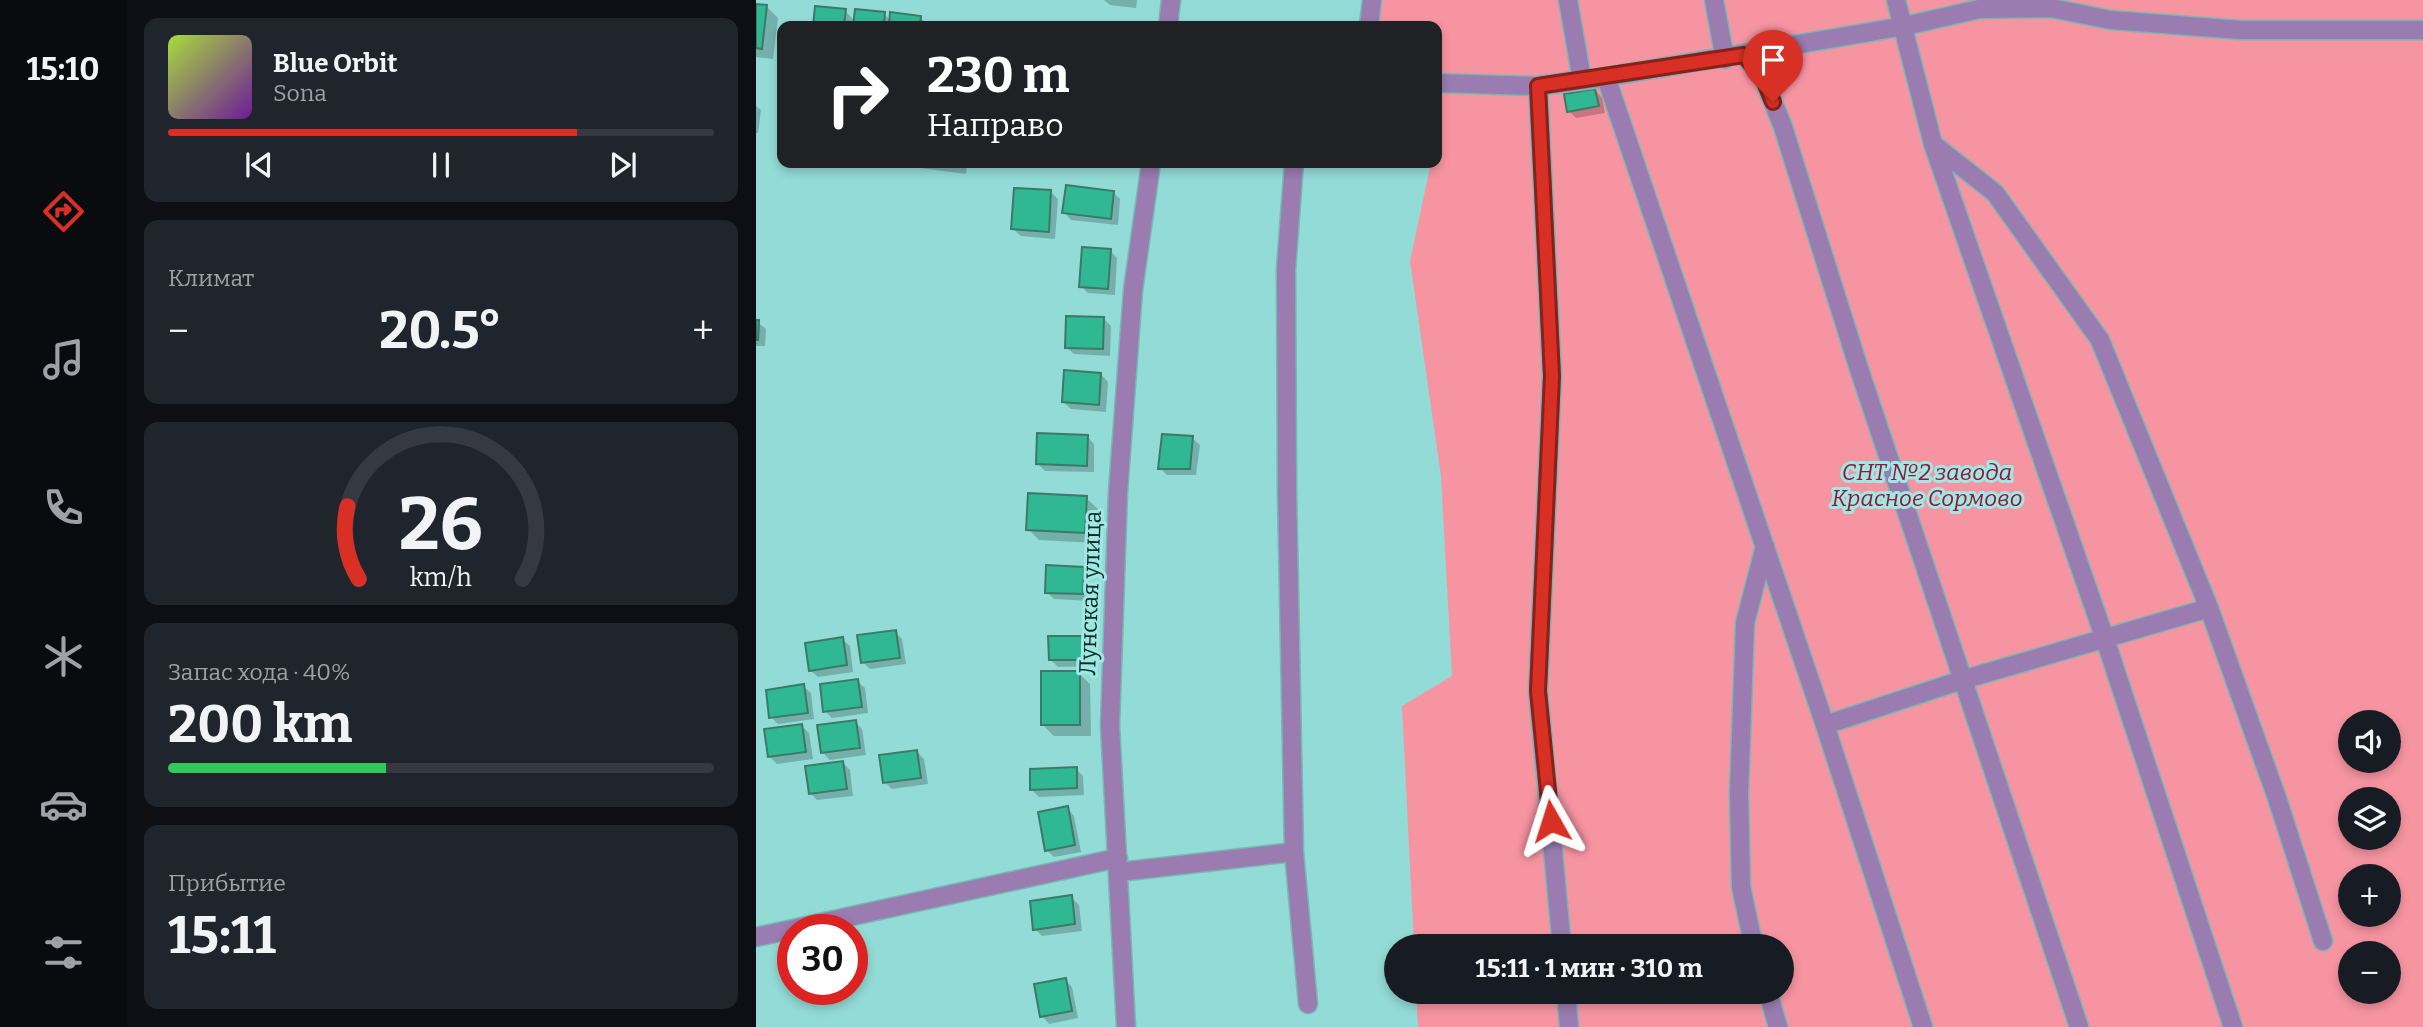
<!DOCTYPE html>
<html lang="ru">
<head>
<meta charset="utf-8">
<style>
  body { margin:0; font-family:Bitter,serif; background:#20242c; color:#f1f3f6; height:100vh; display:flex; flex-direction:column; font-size:26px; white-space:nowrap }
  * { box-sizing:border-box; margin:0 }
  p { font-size:23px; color:#9ea1a6 }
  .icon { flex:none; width:38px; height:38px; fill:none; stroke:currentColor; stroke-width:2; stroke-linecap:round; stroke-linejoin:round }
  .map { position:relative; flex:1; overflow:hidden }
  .drawer { display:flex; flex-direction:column; gap:18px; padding:18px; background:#0d0f14; width:630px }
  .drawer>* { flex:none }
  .hud { position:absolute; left:21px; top:21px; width:665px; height:147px; border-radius:14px; box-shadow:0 4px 10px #0003; background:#202124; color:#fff; overflow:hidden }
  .tools { position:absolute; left:1582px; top:710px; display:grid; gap:14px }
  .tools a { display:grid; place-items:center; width:63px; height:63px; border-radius:50%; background:#171b24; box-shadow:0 4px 10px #0003; font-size:35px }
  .speed { position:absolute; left:21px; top:914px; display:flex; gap:14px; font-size:35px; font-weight:700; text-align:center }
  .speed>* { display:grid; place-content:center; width:91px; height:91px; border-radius:50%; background:#171b24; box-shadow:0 4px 10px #0003; line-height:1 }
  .speed .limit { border:10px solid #d22; background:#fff; color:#111 }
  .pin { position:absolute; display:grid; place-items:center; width:60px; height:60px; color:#fff; margin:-72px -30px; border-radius:50% 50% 50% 0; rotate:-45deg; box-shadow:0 0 7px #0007 }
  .pin .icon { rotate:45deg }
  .me { position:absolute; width:77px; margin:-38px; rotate:354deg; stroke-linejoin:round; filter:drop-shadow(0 0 5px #0008) }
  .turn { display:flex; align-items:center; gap:24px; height:147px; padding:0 35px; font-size:32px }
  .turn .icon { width:91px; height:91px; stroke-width:2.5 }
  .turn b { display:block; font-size:49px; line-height:60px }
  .big { font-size:52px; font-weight:700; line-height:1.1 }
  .drawer .tile { flex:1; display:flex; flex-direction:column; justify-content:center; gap:10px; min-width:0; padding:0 24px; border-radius:14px; background:#20242c }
  .drawer .dial { align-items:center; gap:0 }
  .dial svg { height:182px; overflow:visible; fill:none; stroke:#363941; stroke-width:7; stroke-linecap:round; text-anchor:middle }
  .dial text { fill:#f1f3f6; stroke:none }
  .song { display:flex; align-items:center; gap:21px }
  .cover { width:84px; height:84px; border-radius:10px; background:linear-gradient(135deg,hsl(80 70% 55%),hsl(280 70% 35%)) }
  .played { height:7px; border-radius:4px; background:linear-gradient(90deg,#d93025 75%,#363941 75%) }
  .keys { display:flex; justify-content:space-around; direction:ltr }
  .heat { display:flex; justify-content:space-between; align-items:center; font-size:38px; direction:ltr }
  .charge { height:10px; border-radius:5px; background:linear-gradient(90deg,#34c759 40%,#363941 0) }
  .trip { position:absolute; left:628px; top:934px; width:410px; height:70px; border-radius:35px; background:#171b24; box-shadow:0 4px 10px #0003; font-weight:700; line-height:70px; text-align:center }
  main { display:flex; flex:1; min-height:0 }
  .menu { display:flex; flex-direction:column; width:126px; justify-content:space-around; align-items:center; background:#090b0e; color:#9ea1a6 }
  .menu .icon { width:49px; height:49px }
  .menu .current { color:#d93025 }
  .menu b { font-size:32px; color:#f1f3f6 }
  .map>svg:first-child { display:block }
  .green { fill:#f794a2; fill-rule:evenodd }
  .shadow { fill:#0003 }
  .building { fill:#30b894; stroke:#3c7a67; stroke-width:2 }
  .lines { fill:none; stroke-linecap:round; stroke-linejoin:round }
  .minor-casing { stroke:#78b8b4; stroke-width:21 }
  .minor { stroke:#9a7cb0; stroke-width:18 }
  .route-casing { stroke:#8d1f18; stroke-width:18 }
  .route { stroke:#d93025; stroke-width:12 }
  .labels { text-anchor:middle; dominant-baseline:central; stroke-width:6; stroke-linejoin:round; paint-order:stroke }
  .park-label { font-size:23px; font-style:italic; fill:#92183c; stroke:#9fe8e3 }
  .street-label { font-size:23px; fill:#0d2c2a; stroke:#9fe8e3 }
</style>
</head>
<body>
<main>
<nav class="menu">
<b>15:10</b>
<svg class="icon current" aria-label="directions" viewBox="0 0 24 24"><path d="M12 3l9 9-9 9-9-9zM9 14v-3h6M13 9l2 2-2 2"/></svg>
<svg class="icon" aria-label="music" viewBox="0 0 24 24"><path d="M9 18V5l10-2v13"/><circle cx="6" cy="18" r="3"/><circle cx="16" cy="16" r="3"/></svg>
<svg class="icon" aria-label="phone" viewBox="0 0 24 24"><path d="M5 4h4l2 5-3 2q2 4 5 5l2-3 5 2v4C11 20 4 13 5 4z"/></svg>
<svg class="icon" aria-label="climate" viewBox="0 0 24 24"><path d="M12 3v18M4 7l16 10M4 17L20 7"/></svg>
<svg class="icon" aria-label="car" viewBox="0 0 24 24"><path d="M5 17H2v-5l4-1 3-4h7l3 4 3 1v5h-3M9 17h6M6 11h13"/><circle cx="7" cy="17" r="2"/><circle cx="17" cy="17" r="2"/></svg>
<svg class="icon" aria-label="filters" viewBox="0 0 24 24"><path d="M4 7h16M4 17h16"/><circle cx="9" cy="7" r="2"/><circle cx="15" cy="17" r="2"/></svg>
</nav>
<section class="drawer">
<div class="tile">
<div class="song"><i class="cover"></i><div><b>Blue Orbit</b><p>Sona</p></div></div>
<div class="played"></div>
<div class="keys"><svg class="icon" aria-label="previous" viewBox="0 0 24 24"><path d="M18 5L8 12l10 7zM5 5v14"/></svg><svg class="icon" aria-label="pause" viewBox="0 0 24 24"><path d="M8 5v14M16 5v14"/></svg><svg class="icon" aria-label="next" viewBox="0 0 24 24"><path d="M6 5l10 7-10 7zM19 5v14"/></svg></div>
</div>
<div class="tile"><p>Климат</p>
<div class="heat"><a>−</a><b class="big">20.5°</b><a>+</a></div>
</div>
<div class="tile dial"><svg viewBox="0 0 100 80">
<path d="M14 69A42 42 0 1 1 86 69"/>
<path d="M14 69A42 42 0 0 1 9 37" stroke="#d93025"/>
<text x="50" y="56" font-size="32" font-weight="700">26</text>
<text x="50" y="72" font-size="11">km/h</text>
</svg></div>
<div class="tile"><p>Запас хода · 40%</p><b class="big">200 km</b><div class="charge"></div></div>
<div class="tile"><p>Прибытие</p><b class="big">15:11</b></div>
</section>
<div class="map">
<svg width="1667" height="1027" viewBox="0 0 1667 1027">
  <rect width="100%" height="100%" fill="#93dbd6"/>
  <path class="green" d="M611 0H1667V1027H662L660 992H1026V947H658L646 706 696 676 685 476 654 261 675 163H681V26H607ZM1594 723H1633V761H1594ZM1594 800H1633V838H1594ZM1594 877H1633V915H1594ZM1594 954H1633V992H1594Z"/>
  <path class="shadow" d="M348 0H381L380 8 354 5Z
    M0 5 11 7 22 18 17 59 0 57Z
    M60 8 89 11 99 21 128 14 135 21 164 17 172 26H58Z
    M839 90 846 98 849 113 820 118 813 111Z
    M0 106 5 110 2 133H0Z
    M681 117 686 122V154H681Z
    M159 163H211L210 174 164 168Z
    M295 192 302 199 299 239 265 236 257 229Z
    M357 192 364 199 362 225 315 220 308 212Z
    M354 250 361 258 359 295 332 293 325 286Z
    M348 319 355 326 354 356 318 354 310 347Z
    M0 321 10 329 9 346H0Z
    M345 374 352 382 350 412 315 409 307 402Z
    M331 436 338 444V472L289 471 282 464Z
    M436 438 444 445 440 475H411L404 468Z
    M330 498 342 509 340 543 283 540 272 529Z
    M327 568 334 576V601L298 599 291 592Z
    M139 632 146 639 150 664 114 669 107 662Z
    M331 638 338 645V666L302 667 294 659Z
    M86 639 94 646 97 672 62 677 54 670Z
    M323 673 334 684 335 736H298L287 725Z
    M101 681 109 688 112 713 76 718 69 711Z
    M47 686 55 693 58 719 22 724 15 717Z
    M99 722 106 729 110 755 74 760 67 753Z
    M46 726 53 733 57 759 21 764 14 757Z
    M161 752 168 759 172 784 136 789 129 782Z
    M87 763 94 770 97 796 61 800 54 793Z
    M320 769 327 776 328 795 283 797 276 790Z
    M311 808 318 816 325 852 298 857 291 850Z
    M315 897 323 905 326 931 286 936 279 929Z
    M309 980 316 987 322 1018 293 1024 286 1016Z"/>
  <path class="building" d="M0 4 11 5 6 49 0 48Z
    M59 6 90 9 88 26H57Z
    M99 9 129 12 128 26H97Z
    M134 12 165 16 164 26H133Z
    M839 89 843 106 811 112 808 94Z
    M310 185 358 191 355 219 306 213Z
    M258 188 295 190 293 232 255 229Z
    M326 247 355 249 352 289 323 287Z
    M310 316 348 317 347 349 309 348Z
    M0 320H3L2 340H0Z
    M308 370 345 373 343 405 306 402Z
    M281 433 332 435 331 466 280 464Z
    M406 434 437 436 434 469H402Z
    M272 493 331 496 329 533 270 530Z
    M290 565 328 567 327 594 289 593Z
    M140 630 144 658 105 663 101 635Z
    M292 636H332V660H293Z
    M87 637 91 665 53 671 49 643Z
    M285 671H324V725H285Z
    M102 679 106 707 67 712 64 684Z
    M48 684 52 713 13 718 10 690Z
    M100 720 104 748 65 753 61 725Z
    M46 724 50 752 12 757 8 729Z
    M161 750 165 778 127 783 123 755Z
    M87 761 91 789 53 794 49 766Z
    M321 767V788L274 790V769Z
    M312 806 319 845 289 851 282 812Z
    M316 895 319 924 277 930 274 901Z
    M310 978 316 1011 284 1017 278 984Z"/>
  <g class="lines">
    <g class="minor-casing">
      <path id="minor" d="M812 0 826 80
        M958 0 969 59
        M1140 0 1177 144 1349 639 1477 1027
        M412 26 415 0
        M613 26 616 0
        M988 55 1007 77 1027 127 1103 369 1323 1027
        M850 77 1069 725 1167 1027
        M681 83 782 86 850 77 1149 26 1223 9 1295 8 1355 20 1485 30H1667
        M782 86 796 376 782 691 806 947
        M1177 144 1239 193 1344 340 1453 608 1521 798 1567 941
        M538 163 530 269 531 490 538 852 552 1004
        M1069 725 1206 680 1453 608
        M363 872 538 852
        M0 937 362 858
        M998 947 985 887 983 793 989 623 1009 546
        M810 992 813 1027
        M1012 992 1022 1027
        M370 1027 354 725 362 492 377 290 395 163"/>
    </g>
    <use href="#minor" class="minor"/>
  </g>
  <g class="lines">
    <g class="route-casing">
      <path id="route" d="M795 821 782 691 796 376 782 86 988 55 1007 77 1017 102"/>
    </g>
    <use href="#route" class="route"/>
  </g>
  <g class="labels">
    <g class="park-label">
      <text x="1171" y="472">СНТ №2 завода<tspan x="1171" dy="26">Красное Сормово</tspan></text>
    </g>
    <g class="street-label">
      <text transform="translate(334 593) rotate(-88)">Лунская улица</text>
    </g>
  </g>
</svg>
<div class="tools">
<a><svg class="icon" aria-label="sound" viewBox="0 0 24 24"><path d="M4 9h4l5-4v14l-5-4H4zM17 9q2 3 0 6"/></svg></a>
<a><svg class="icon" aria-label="layers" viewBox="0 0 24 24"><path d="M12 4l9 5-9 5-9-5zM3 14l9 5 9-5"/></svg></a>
<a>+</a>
<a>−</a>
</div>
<div class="speed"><div class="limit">30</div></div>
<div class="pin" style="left:1017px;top:102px;background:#d93025"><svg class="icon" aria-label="arrive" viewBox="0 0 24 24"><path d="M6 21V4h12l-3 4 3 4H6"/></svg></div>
<svg class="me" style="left:795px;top:821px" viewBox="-20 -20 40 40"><path d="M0-17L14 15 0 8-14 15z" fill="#d93025" stroke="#fff" stroke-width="4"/></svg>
<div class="trip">15:11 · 1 мин · 310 m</div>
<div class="hud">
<div class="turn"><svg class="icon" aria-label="right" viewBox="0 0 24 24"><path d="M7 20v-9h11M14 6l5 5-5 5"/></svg><div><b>230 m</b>Направо</div></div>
</div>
</div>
</main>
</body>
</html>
